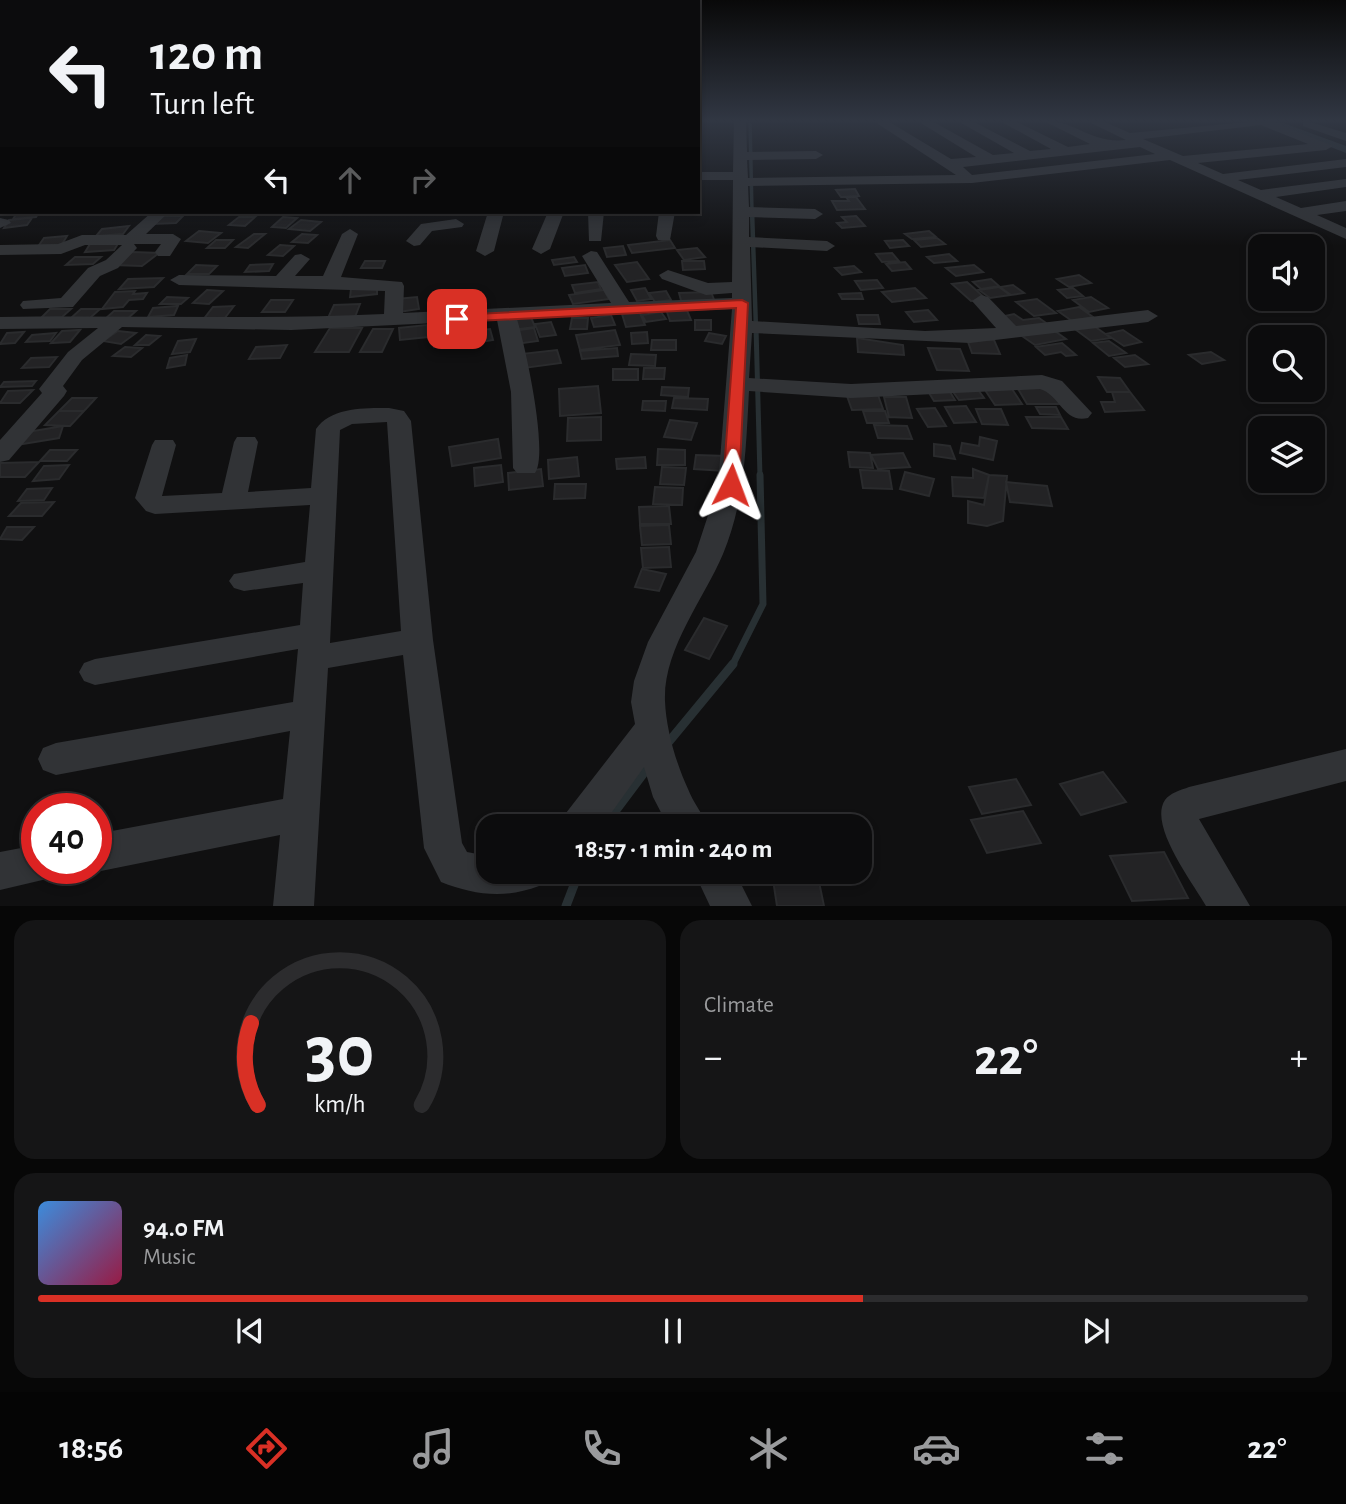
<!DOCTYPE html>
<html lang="en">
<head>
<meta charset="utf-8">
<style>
  body { margin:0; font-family:"Alegreya Sans",sans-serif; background:#151516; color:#f1f3f6; height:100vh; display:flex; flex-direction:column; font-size:26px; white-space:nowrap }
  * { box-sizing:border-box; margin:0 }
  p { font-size:23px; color:#9a9b9d }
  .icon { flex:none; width:38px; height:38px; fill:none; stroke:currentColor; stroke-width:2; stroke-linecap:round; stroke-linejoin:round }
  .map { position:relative; height:906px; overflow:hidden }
  .drawer { display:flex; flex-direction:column; gap:14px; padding:14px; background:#070707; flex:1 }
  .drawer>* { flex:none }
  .banner { position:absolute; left:0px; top:0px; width:700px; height:214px; box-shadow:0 4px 10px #0003,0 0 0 2px #2c2c2e; background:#0c0c0d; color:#f1f3f6; overflow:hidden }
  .tools { position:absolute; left:1248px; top:234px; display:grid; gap:14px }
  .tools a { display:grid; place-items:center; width:77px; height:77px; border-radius:14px; background:#0c0c0d; box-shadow:0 4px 10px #0003,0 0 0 2px #2c2c2e; font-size:35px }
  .speed { position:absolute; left:21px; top:793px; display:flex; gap:14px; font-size:35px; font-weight:700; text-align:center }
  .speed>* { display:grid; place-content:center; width:91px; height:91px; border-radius:50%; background:#0c0c0d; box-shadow:0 4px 10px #0003,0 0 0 2px #2c2c2e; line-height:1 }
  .speed .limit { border:10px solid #d22; background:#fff; color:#111 }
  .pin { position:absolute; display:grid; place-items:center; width:60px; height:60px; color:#fff; margin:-30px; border-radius:14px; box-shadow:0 4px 10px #0006 }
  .me { position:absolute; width:77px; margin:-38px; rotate:3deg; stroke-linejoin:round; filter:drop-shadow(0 0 5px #0008) }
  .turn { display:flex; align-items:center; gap:24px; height:147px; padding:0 35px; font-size:32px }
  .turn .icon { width:91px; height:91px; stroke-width:2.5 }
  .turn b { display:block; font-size:49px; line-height:60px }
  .lanes { display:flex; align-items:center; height:66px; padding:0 35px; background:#0003; justify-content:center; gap:35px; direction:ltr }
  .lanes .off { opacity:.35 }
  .big { font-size:52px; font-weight:700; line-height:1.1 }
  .drawer .tile { flex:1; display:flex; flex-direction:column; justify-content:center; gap:10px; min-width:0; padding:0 24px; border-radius:21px; background:#151516 }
  .drawer .dial { align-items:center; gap:0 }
  .dial svg { height:182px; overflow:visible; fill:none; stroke:#2c2c2e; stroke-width:7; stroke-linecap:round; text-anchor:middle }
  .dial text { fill:#f1f3f6; stroke:none }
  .song { display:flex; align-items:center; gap:21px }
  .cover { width:84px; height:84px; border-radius:10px; background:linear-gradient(135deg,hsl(210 70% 55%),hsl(340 70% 35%)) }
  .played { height:7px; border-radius:4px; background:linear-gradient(90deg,#d93025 65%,#2c2c2e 65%) }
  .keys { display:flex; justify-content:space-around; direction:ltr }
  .heat { display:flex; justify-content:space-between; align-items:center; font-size:38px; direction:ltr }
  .drawer .tiles { flex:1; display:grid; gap:14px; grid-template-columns:1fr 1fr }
  .tile:last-child { grid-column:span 2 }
  .trip { position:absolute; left:476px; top:814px; width:396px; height:70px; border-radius:21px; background:#0c0c0d; box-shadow:0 4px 10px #0003,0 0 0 2px #2c2c2e; font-weight:700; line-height:70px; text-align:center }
  .dock { display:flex; height:112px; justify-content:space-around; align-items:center; background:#050505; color:#9a9b9d }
  .dock .icon { width:49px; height:49px }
  .dock .on { color:#d93025 }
  .dock b { font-size:32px; color:#f1f3f6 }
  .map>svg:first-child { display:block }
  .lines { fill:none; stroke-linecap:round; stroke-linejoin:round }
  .stream-far4 { stroke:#283033; stroke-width:3.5 }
  .stream-far3 { stroke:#283033; stroke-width:4.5 }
  .stream-far2 { stroke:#283033; stroke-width:5 }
  .stream-far1 { stroke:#283033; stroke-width:7 }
  .stream { stroke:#283033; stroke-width:9 }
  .canal { fill:#283033; fill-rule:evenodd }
  .building { fill:#232325; stroke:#2a2b2d; stroke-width:2 }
  .minor { fill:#313336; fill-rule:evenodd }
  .route { fill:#d93025; stroke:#8d1f18; stroke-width:2 }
</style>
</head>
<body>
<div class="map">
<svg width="1346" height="906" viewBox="0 0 1346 906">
  <rect width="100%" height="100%" fill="#101011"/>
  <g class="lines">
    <path class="stream-far4" d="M750 120 752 212"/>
    <path class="stream-far3" d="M752 210 756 329"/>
    <path class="stream-far2" d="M756 327 760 477"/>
    <path class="stream-far1" d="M732 666 763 604 760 475"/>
    <path class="stream" d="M667 744 733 664
      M604 826 649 766
      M566 906 579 872"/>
    <path class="canal" d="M1262 120H1275L1346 146V153Z"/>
  </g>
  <path class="building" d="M855 189 859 196 841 197 836 190Z
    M846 197H856L865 209 837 210 832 201H849Z
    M39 212 36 217 13 219 17 213Z
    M161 216H183L176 223 153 224Z
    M856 216 865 226 842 228 837 223 847 222 842 217Z
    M239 217H255L245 226 229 225Z
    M283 217 297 218 286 228 272 227Z
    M32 218 27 225 4 228 9 220Z
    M301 220 321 222 310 231 289 229Z
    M129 226 123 234 96 236 102 229Z
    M199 231 221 233 208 243 186 241Z
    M929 231 936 237 912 239 905 234Z
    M254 234H265L248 248 236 247Z
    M302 234 317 235 308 243 292 242Z
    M67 236 61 246 37 248 44 238Z
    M937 238 945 244 921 247 914 240Z
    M216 240H233L225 248H207Z
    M670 240 675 248 632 253 628 245Z
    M903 240 909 246 890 248 885 241Z
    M119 242 114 250 85 252 90 244Z
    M280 245 294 246 283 256 268 255Z
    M623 246 626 255 607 257 604 248Z
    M697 248 705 257 684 260 677 250Z
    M132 252 159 253 142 266 115 265Z
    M892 253 899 261 882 262 876 254Z
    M949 254 957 261 934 263 927 257Z
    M75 257H101L93 264 66 265Z
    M574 257 577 262 554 265 552 260Z
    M365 261H385L382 268H361Z
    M682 261H704L705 269 683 270Z
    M637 262 649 279 627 282 615 265Z
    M905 262 911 269 892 271 886 264Z
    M273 264 269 271 245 272 250 265Z
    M196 265 217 266 209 274H187Z
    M585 265 588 273 565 276 562 268Z
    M974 265 983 272 956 276 946 268Z
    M854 266 861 272 842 275 835 268Z
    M1079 275 1091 283 1069 287 1057 279Z
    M163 278 154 287 119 289 128 279Z
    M991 279 999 286 981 289 973 282Z
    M877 280 883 288 861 290 855 281Z
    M598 282 601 289 575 293 572 285Z
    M967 282 986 299 971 301 952 284Z
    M1013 285 1024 293 1011 295 1000 287Z
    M377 286V294L350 297 351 289Z
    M999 287 1010 295 990 298 979 290Z
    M645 288 651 299 637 301 631 290Z
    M915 288 926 298 892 302 882 292Z
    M1073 288 1083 296 1067 298 1058 290Z
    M207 290 223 291 209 304 193 303Z
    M604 290 609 299 573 304 569 295Z
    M135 291 133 294 147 293 143 299 129 300 123 307 102 309 115 292Z
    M666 291 671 300 655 302 649 293Z
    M711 292 715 302 682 304 679 293Z
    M861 293 863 299H842L839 294Z
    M167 297 188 298 181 304H160Z
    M417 297 419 309 398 312 397 299Z
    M1091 297 1108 308 1089 312 1073 300Z
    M470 299 473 308 455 310 452 301Z
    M1037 299 1056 313 1034 316 1016 302Z
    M271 300H293L285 312H262Z
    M360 304 355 317 328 318 334 305Z
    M178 306 174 315 148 317 153 308Z
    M234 306 224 319 203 320 213 307Z
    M1079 307 1093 317 1072 321 1058 311Z
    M686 308 691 320 670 321 666 309Z
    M50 309H71L62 317 41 318Z
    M81 309H100L90 318H71Z
    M928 310 937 320 914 322 906 312Z
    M114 311H136L126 320H104Z
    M661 312 666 319 646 322 642 315Z
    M640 313 645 325 626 327 622 314Z
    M1014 314 1023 320 1039 318 1049 325 1017 329 1000 317Z
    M530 315 535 327 512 330 508 318Z
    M611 315 615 325 594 327 591 318Z
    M857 315H878L880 324H859Z
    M572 318H588L587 329H570Z
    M695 320H711V330H695Z
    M551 322 556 335 540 337 535 324Z
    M427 325 428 337 400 340 399 328Z
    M1094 326 1111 338 1091 341 1075 329Z
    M330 328H362L349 352H315Z
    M534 328 538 341 516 344 513 331Z
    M373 329H393L382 352H360Z
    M490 329 493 340 468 344 465 332Z
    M1052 329 1066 339 1035 345 1022 336Z
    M80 330 70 342 51 343 62 331Z
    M615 330 620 345 580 350 576 335Z
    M1123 330 1141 342 1124 346 1106 334Z
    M118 331 136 333 121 344 103 341Z
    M24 332 15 343 0 344 7 333Z
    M459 332 461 343 434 347 432 335Z
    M647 332 648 343 632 344 631 333Z
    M56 333 50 341 26 342 32 335Z
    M709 333 726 336 722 344 705 341Z
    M146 335 160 336 149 345H135Z
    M857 338 903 345 904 355 858 352Z
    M196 339 190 352 172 354 178 341Z
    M967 339 994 340 1000 354 972 353Z
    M652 340H676V350H651Z
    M1109 341 1126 353 1109 356 1093 343Z
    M1062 343 1076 355 1066 356 1061 352 1045 355 1036 347Z
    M287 345 280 358 249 359 256 347Z
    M125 347 142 348 131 357 113 356Z
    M617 348 618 356 582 359 580 351Z
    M928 348 960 349 969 371 937 370Z
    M557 350 561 363 524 368 521 354Z
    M1211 352 1224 360 1202 364 1189 355Z
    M631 354 656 355 655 366 629 365Z
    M187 355 185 365 167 368 170 358Z
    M1135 355 1148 364 1125 367 1114 358Z
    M57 357 49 367 22 368 31 358Z
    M644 368H665L664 379H643Z
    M613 369H638V380H613Z
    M1098 377 1120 378 1130 392H1107Z
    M36 381 32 386 0 387 4 382Z
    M598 386 601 413 560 416 559 389Z
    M662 387 689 388 688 397 661 395Z
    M947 387 955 400 934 401 926 388Z
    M976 387 984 398 959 400 951 389Z
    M1017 387H1049L1060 404H1027Z
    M1012 389 1022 404 995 405 985 390Z
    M33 390 20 403H0L8 391Z
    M1112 392H1130L1144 410 1105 412 1101 402H1115Z
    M878 395 883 409 852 410 847 396Z
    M884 397H906L912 418 889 417Z
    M72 398H96L84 411H59Z
    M674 398 708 399 707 410 672 408Z
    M643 401H666L665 411 642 410Z
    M966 406 976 422 954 423 945 407Z
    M1036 407H1056L1060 415 1040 414Z
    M935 408 946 426 928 427 917 409Z
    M976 409H1001L1008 425 982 424Z
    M59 411H84L70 426 45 425Z
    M863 411H885L889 423H867Z
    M601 417V440L567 441 568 418Z
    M1026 417H1061L1068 429 1032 428Z
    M670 420 697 423 691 440 664 437Z
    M874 425 907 426 912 439 878 438Z
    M63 426 59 438 17 445 22 433Z
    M980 437 997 441 993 460 960 453 962 443 979 446Z
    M498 439 501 458 452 466 449 447Z
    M934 444 950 446 955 459 934 456Z
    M658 449 685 450V465H657Z
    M50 450H77L67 461H40Z
    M848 452 870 453 873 468 850 467Z
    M903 453 910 467 878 469 871 455Z
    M696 455 726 456 725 471 694 469Z
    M577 457 579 476 549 479 548 460Z
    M645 457 646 468 617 469 616 459Z
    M39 462 25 477H0V463Z
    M69 465 59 479 33 481 44 466Z
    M501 465 503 482 475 486 474 468Z
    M662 467 686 468 684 485 660 484Z
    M541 469 543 486 509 490 508 473Z
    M973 469 989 475 984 498 953 496 952 477 973 478Z
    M860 470 889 471 892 489 863 488Z
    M905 472 934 479 929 496 900 489Z
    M989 475 1007 476 1003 521 987 526 968 523V501L984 505Z
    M1006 482 1047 486 1052 506 1010 502Z
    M555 484H586L585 498 554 499Z
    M655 487 683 488 682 505 653 504Z
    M52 488 44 500 18 501 27 489Z
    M54 502 42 516H9L21 503Z
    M669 506 671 524H640L639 507Z
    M669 525 671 544 642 545 640 526Z
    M7 527H34L22 540 0 539Z
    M669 547 671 567 643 568 641 548Z
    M642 569 666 574 659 591 635 587Z
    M704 618 727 626 709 659 685 650Z
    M1103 772 1126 802 1081 815 1060 784Z
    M1016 779 1031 805 982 814 969 787Z
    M1023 811 1041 843 987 853 971 820Z
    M1164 852 1188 898 1132 901 1110 856Z
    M818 877 824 906H777L773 880Z"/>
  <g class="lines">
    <path class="minor" d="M734 120H746L747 152 816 151 823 155 816 159 747 160 748 178 956 175 872 120H886L951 159 976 157 916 120H930L993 155 1014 153 956 120H970L1030 151 1051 149 998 120H1013L1068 147 1090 144 1042 120C1075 120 1091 144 1126 140L1085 120H1100L1130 133 1269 120 1333 146 1326 150 1198 163 1223 174 1346 159V167L1238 180 1261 190 1346 179V187L1276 197 1301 208 1346 201V211L1317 215 1346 228V239L1170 160 972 183 748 186 749 207 815 209 823 214 815 219 749 217V237L827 241 835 246 827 251 750 247 752 321 925 331 996 328 972 301 981 295 988 297 1016 326 1148 310 1158 316 1148 322 970 343 752 333 749 378 851 384 1042 375 1062 381 1092 413 1088 418C1064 424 1060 395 1040 389L851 398 749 391C746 447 745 501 723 554 704 599 663 649 665 701 666 729 676 763 688 789 693 802 702 813 708 826H668L653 797 644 767 602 826H560L566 813 635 724 631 702 634 681 648 642 696 552 718 485 732 309 517 319C525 345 549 453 535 473H517L513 468 511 392 497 320 291 330 122 327 82 360 63 386 67 391 64 396 9 460 0 462V440L42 393 39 389 68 352 98 328 0 329V317C128 315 256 320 384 314L385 291 179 285 170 280 179 275 276 276 295 255 301 254 310 259 295 276H323L342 234 350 229 358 234 341 277 402 282 404 286 403 313 611 303 582 256 591 251 597 252 629 302 732 298V293L706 295 662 279 659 275 668 270 708 283 732 282 733 180H698V172H733ZM1261 125 1308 144 1183 156 1143 139ZM1140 147 1155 154 972 175 963 167Z
      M1303 120 1346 133V141L1303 126Z
      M0 145H2V153H0Z
      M0 178H2L0 188Z
      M152 212H169L146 234H173L181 239 170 256H158L155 252 161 244H134L137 248 118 268 100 276 73 307 23 309 20 305 23 301 61 298 88 268 106 260 122 245H85L61 254 0 255V245L58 244 82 235H126Z
      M488 212H504L494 251 485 256 476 251Z
      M548 212H564L550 249 541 254 532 249Z
      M588 212H604L601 241H589Z
      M659 212H675L670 240H658L656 236Z
      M0 218 9 220 11 223 0 228Z
      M456 219 464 224 462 227 432 231 420 245 414 246 406 241 421 224Z
      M389 408 404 411 411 421 433 640 462 843 467 852 488 856V872H545L539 886C505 899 474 895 441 882L424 848 403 655 328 668 314 906H273L280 835 96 872 86 868H96V834L283 799 290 731 56 775 43 770 38 759 43 748 56 743 293 702 298 649 95 685 84 681 79 672 84 663 95 659 300 625 303 583 244 591 234 588 229 581 234 574 305 562 310 505 155 514 146 511 135 498 152 445 155 440H173L176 445 162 496 222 493 234 442 237 437H255L258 442 248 492 311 488 316 429C331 407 365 408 389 408ZM387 422 401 631 330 643 340 430 352 424Z
      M1346 749V781L1199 819 1250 906H1206C1193 883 1148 825 1165 800 1170 793 1181 790 1189 787Z
      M37 845V868H55L51 878 0 890V852Z
      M694 872H735L752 906H710Z"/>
  </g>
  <linearGradient id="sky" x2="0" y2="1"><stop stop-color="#090909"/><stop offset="0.49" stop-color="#313743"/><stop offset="1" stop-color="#313743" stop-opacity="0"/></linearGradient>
  <rect width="1346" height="246" fill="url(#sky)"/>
  <path class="route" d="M742 300 748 303 739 485 731 490 723 485 736 308 457 322 451 319 457 315Z"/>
</svg>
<div class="tools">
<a><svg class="icon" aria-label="sound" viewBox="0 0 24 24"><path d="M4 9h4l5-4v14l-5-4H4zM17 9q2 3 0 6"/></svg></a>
<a><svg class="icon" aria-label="search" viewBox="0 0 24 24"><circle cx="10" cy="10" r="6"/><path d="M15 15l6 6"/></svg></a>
<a><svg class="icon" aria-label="layers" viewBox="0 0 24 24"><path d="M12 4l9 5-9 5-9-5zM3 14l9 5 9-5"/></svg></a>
</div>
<div class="speed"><div class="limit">40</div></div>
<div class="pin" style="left:457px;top:319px;background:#d93025"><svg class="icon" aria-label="arrive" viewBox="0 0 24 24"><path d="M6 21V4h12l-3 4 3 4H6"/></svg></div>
<svg class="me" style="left:731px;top:485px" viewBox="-20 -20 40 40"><path d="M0-17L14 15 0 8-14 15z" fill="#d93025" stroke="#fff" stroke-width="4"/></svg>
<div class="trip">18:57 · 1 min · 240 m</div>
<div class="banner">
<div class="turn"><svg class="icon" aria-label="left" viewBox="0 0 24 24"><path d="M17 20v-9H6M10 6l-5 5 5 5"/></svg><div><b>120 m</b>Turn left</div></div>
<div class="lanes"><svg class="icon" aria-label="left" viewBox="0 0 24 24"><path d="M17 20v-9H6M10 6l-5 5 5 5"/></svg><svg class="icon off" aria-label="ahead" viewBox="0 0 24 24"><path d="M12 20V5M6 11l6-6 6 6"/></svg><svg class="icon off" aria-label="right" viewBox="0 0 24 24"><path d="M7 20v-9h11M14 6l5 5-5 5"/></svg></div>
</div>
</div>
<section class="drawer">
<div class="tiles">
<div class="tile dial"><svg viewBox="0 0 100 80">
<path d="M14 69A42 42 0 1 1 86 69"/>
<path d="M14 69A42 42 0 0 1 11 33" stroke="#d93025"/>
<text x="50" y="56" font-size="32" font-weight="700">30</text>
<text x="50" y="72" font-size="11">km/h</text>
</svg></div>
<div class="tile"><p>Climate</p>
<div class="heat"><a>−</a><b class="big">22°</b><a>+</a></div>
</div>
<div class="tile">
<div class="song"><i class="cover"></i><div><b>94.0 FM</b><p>Music</p></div></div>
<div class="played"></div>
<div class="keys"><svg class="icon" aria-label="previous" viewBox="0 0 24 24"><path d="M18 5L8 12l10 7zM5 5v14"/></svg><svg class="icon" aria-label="pause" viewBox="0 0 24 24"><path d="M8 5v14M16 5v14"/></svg><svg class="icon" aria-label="next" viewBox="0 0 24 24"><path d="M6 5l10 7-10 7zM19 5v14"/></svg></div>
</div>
</div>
</section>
<nav class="dock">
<b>18:56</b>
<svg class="icon on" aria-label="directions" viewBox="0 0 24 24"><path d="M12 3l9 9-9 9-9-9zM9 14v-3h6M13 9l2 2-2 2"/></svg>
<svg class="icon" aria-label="music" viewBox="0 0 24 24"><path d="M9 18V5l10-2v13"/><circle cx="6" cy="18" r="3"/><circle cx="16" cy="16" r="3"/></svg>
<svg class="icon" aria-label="phone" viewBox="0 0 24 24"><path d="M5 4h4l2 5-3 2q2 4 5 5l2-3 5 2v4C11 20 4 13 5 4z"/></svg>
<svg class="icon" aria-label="climate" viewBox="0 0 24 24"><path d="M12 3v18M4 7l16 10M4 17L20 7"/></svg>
<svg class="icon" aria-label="car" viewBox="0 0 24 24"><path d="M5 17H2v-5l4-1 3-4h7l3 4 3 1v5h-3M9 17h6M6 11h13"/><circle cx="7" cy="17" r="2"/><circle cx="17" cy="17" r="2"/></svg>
<svg class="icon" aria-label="filters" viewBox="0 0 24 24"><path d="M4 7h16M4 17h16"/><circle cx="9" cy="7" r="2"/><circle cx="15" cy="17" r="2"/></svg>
<b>22°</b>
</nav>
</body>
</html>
